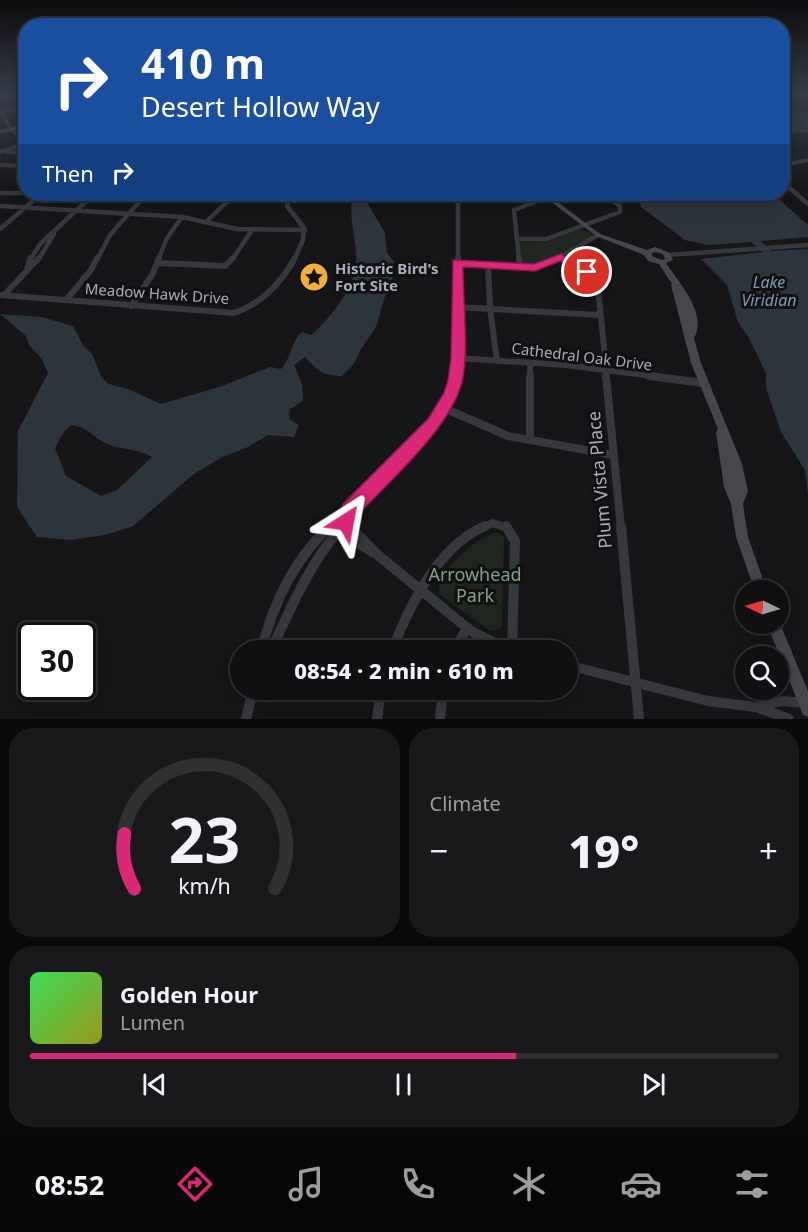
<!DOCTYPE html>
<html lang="en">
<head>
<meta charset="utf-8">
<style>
  body { margin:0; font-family:"Noto Sans",sans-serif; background:#19191b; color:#f1f3f6; height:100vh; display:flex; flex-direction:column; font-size:22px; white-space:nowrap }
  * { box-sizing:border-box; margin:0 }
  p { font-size:20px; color:#9c9d9f }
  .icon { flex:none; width:33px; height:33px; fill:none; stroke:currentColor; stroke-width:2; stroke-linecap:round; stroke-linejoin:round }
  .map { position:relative; height:719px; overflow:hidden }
  .details { display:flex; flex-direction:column; gap:9px; padding:9px; background:#09090a; flex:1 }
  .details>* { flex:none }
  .banner { position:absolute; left:18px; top:18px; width:772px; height:183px; border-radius:24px; box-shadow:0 3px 15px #0003,0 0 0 2px #303032; background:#1a4fa0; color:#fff; overflow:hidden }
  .needle { width:39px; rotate:275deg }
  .fabs { position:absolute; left:735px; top:580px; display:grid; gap:12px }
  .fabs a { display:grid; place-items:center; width:54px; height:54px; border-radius:50%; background:#101012; box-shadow:0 3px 15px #0003,0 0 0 2px #303032; font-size:30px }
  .speed { position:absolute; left:18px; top:622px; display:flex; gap:12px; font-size:30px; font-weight:700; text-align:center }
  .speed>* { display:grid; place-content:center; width:78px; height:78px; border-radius:50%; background:#101012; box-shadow:0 3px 15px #0003,0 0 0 2px #303032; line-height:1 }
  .speed .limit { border:3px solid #111; border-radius:9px; background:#fff; color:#111 }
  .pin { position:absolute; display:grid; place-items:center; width:51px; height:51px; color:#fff; margin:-26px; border:3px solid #fff; border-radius:50%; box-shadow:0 2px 6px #0007 }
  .me { position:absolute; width:66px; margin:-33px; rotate:34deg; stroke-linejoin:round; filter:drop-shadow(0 0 4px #0008) }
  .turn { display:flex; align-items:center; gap:21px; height:126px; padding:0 24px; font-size:27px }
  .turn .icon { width:78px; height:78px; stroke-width:2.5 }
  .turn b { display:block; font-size:42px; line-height:51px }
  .then { display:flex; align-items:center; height:57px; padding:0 24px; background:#0003; gap:12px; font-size:22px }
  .big { font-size:45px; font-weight:800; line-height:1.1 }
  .details .tile { flex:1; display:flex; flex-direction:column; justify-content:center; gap:9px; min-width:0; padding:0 21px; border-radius:24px; background:#19191b }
  .details .dial { align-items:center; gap:0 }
  .dial svg { height:156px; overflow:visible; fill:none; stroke:#303032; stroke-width:7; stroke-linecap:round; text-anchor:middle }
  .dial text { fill:#f1f3f6; stroke:none }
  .song { display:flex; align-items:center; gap:18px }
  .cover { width:72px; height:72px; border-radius:9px; background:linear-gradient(135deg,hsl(130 70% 55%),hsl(60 70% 35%)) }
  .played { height:6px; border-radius:3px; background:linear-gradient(90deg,#db2777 65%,#303032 65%) }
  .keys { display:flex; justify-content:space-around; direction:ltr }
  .heat { display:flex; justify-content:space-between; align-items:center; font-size:33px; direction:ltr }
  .details .tiles { flex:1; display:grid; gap:9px; grid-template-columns:1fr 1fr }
  .tile:last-child { grid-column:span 2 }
  .trip { position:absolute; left:230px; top:640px; width:348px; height:60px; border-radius:30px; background:#101012; box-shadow:0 3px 15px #0003,0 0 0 2px #303032; font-weight:800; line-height:60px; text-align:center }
  .menu { display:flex; height:96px; justify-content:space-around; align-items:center; background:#060607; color:#9c9d9f }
  .menu .icon { width:42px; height:42px }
  .menu .current { color:#db2777 }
  .menu b { font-size:27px; color:#f1f3f6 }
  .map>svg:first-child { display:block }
  .green { fill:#1e261f }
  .water { fill:#2c353c; fill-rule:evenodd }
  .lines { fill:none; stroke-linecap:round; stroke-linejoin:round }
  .street-far4 { stroke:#37383d; stroke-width:4 }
  .street-far3 { stroke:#37383d; stroke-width:4.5 }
  .street-far2 { stroke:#37383d; stroke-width:6 }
  .street-far1 { stroke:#37383d; stroke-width:8 }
  .street { stroke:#37383d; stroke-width:10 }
  .secondary { fill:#45474d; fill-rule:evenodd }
  .route { fill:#db2777; stroke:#8e194d; stroke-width:1.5 }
  .labels { text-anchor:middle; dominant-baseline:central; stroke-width:6; stroke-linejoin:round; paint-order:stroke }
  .poi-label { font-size:15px; font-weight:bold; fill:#a8adb8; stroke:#111113; text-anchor:start }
  .street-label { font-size:15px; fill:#a8adb8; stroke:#111113 }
  .water-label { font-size:16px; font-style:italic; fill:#7f9bb3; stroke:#111113 }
  .near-street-label { font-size:18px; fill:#a8adb8; stroke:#111113 }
  .near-park-label { font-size:18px; fill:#7fa381; stroke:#111113 }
</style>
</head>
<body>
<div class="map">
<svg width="808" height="719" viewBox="0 0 808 719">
  <rect width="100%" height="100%" fill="#161618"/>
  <path class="green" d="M581 229 592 234V237C576 246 541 273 522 263L519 246 521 242 545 241Z
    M495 532 504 536 502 622 501 628 493 631 487 629 439 594C435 571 476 539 495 532Z"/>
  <path class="water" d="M783 112 808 113V132L783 135Z
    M353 194H374L364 196 365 199 385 233 387 253 394 262 395 272 386 293 376 327 361 349 354 364 342 376C323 376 317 370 305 357L294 365 302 384 303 401 290 409 289 419 299 425 294 437 268 435 246 448 222 457 194 474 132 527 104 535 72 540 37 537 17 507 18 431 48 373 42 359 29 345 26 336 0 314 42 317 73 326 83 345 92 354 102 378 109 384 128 389 161 404 222 386 270 367 281 369C292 357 291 341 302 332L312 335C332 315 359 285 356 254 355 233 348 215 353 194ZM71 425C86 426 92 436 105 443 120 450 138 448 152 457L117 490 101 496 66 476 55 448 63 433Z
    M638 194H773L808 225V237L761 241 771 251 808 249V495L805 470 781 432 766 388V373L749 338 738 322 727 285 701 259 763 252 751 242 707 245 685 240 641 207Z"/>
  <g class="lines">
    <path class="street-far4" d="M0 99 20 94
      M0 110 10 128 26 143
      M0 112 26 106
      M2 151 26 154
      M0 152 26 143
      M0 165 26 166
      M783 165 808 160"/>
    <path class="street-far3" d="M20 166H26
      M783 182 808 204
      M0 193H26
      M46 194 140 200
      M291 194 287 206 304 228 303 240 294 260
      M522 194 534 201
      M0 206 182 217 237 229 305 230
      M207 221 235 194
      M0 229 41 194
      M517 239H546L620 212V206L603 194
      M668 255 808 245
      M561 257 565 260
      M30 260 40 244 94 194
      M38 260 54 234
      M97 260 110 235 146 194
      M158 260 167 238 182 217
      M232 260 252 230
      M458 260V194
      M519 260 514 210 548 197
      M555 260 598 235"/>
    <path class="street-far2" d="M519 258 520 267
      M563 258 591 275 598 288 607 377
      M158 263 225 266 233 258
      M457 263 535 268 557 258
      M488 265 490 308 497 361
      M27 271 30 258
      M0 295 234 313C261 304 281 283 295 258
      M4 295 39 258
      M67 299 91 270 97 258
      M131 306 152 275 159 258
      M456 307 600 315
      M457 358 566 365 660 377
      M530 363V377
      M455 377 458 258"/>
    <path class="street-far1" d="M530 376V440
      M606 376 621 528
      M649 376 703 383
      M444 408 508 436 613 455
      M340 517 351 528
      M328 528 342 515
      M341 528 350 511 433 423 444 408 455 376
      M481 528 493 523 507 528"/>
    <path class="street" d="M349 526 379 556 471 631 511 651
      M506 526 515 541 512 651
      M621 526 639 719
      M336 529 374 553
      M261 651C273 604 293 560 330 526
      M271 651C292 605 309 565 342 526
      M392 651C409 606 438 546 485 526
      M454 651 467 628
      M567 665 708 701 756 707 789 719
      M756 707 782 701 805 703
      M246 719 253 690
      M377 719 381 690
      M440 719 443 690"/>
    <path class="secondary" d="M26 124V127L0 134V130Z
      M541 194H547L600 234 647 250 655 247 670 253 673 260 666 263C679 283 708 314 694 338L701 363 742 464 748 491 743 504 748 537 767 591H755L736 537 731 504 724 487 716 432 718 429 691 363 671 285 672 284 659 264 648 261 644 255 596 236ZM655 252 663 254 665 259 662 260 654 257 651 254Z
      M778 619 808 691V717L803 715 767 624H778Z"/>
  </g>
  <linearGradient id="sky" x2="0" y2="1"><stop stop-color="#0c0c0d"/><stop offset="0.48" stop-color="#363c48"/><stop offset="1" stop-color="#363c48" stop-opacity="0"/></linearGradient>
  <rect width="808" height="195" fill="url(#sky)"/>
  <path class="route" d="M561 254 593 272 587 275 583 274 560 261 535 271 463 267C463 298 469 353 462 382 450 429 390 480 357 516L352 528 346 531 340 528 337 522 343 504 428 419 444 393 448 380 451 358 453 260 534 264Z"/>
  <defs>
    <g id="sight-disc" transform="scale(1.5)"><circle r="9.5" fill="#f2b134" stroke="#111113"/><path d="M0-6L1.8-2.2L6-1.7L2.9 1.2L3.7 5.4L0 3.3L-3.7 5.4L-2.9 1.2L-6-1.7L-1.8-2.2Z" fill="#111"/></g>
  </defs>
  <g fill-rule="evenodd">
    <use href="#sight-disc" x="314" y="277"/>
  </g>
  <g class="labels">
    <g class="poi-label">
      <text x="335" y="268">Historic Bird's<tspan x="335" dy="17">Fort Site</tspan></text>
    </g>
    <g class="street-label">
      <text transform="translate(157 293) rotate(4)">Meadow Hawk Drive</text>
      <text transform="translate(582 356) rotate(7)">Cathedral Oak Drive</text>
    </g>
    <g class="water-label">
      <text x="769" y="282">Lake<tspan x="769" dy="18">Viridian</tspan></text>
    </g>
    <g class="near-street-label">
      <text transform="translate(599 480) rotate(-95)">Plum Vista Place</text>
    </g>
    <g class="near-park-label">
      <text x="475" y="574">Arrowhead<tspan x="475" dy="21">Park</tspan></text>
    </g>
  </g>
</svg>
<div class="fabs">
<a><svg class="needle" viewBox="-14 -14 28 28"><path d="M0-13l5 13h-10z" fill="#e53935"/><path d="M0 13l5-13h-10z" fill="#9c9d9f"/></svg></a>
<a><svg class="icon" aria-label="search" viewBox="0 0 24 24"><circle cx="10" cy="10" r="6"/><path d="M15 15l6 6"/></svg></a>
</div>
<div class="speed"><div class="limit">30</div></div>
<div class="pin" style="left:587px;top:272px;background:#d93025"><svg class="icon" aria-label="arrive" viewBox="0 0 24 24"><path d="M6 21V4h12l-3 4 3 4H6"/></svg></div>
<svg class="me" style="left:346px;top:522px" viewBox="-20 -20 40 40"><path d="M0-17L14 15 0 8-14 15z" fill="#db2777" stroke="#fff" stroke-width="4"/></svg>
<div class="trip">08:54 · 2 min · 610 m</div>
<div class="banner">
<div class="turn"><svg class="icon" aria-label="right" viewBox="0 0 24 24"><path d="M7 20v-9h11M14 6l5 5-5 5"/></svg><div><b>410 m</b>Desert Hollow Way</div></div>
<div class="then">Then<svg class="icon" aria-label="right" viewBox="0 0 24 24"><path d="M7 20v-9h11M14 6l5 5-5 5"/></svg></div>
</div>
</div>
<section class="details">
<div class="tiles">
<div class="tile dial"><svg viewBox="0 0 100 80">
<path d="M14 69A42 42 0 1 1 86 69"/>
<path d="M14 69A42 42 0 0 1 9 41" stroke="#db2777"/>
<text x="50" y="56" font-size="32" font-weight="700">23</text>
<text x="50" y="72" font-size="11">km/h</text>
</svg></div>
<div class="tile"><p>Climate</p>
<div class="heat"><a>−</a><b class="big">19°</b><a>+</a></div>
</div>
<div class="tile">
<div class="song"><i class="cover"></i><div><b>Golden Hour</b><p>Lumen</p></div></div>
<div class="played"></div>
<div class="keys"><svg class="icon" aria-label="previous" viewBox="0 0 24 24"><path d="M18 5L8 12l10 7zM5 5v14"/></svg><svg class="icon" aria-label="pause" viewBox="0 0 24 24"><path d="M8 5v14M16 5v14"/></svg><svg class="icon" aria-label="next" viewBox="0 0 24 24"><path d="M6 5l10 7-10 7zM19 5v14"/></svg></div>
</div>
</div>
</section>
<nav class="menu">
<b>08:52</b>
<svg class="icon current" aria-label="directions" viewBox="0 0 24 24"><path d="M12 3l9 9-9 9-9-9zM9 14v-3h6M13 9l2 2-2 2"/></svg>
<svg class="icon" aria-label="music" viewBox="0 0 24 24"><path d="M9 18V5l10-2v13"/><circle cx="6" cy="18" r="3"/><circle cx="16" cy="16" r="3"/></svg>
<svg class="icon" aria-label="phone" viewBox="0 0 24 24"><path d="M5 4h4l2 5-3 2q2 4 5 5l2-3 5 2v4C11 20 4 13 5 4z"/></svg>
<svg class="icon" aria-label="climate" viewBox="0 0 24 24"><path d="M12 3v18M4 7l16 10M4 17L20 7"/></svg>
<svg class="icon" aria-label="car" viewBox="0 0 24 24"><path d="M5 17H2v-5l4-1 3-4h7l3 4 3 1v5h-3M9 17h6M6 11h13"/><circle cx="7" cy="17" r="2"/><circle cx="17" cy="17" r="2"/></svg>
<svg class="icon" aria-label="filters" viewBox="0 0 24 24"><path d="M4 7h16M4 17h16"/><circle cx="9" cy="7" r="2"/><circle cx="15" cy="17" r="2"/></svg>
</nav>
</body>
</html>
